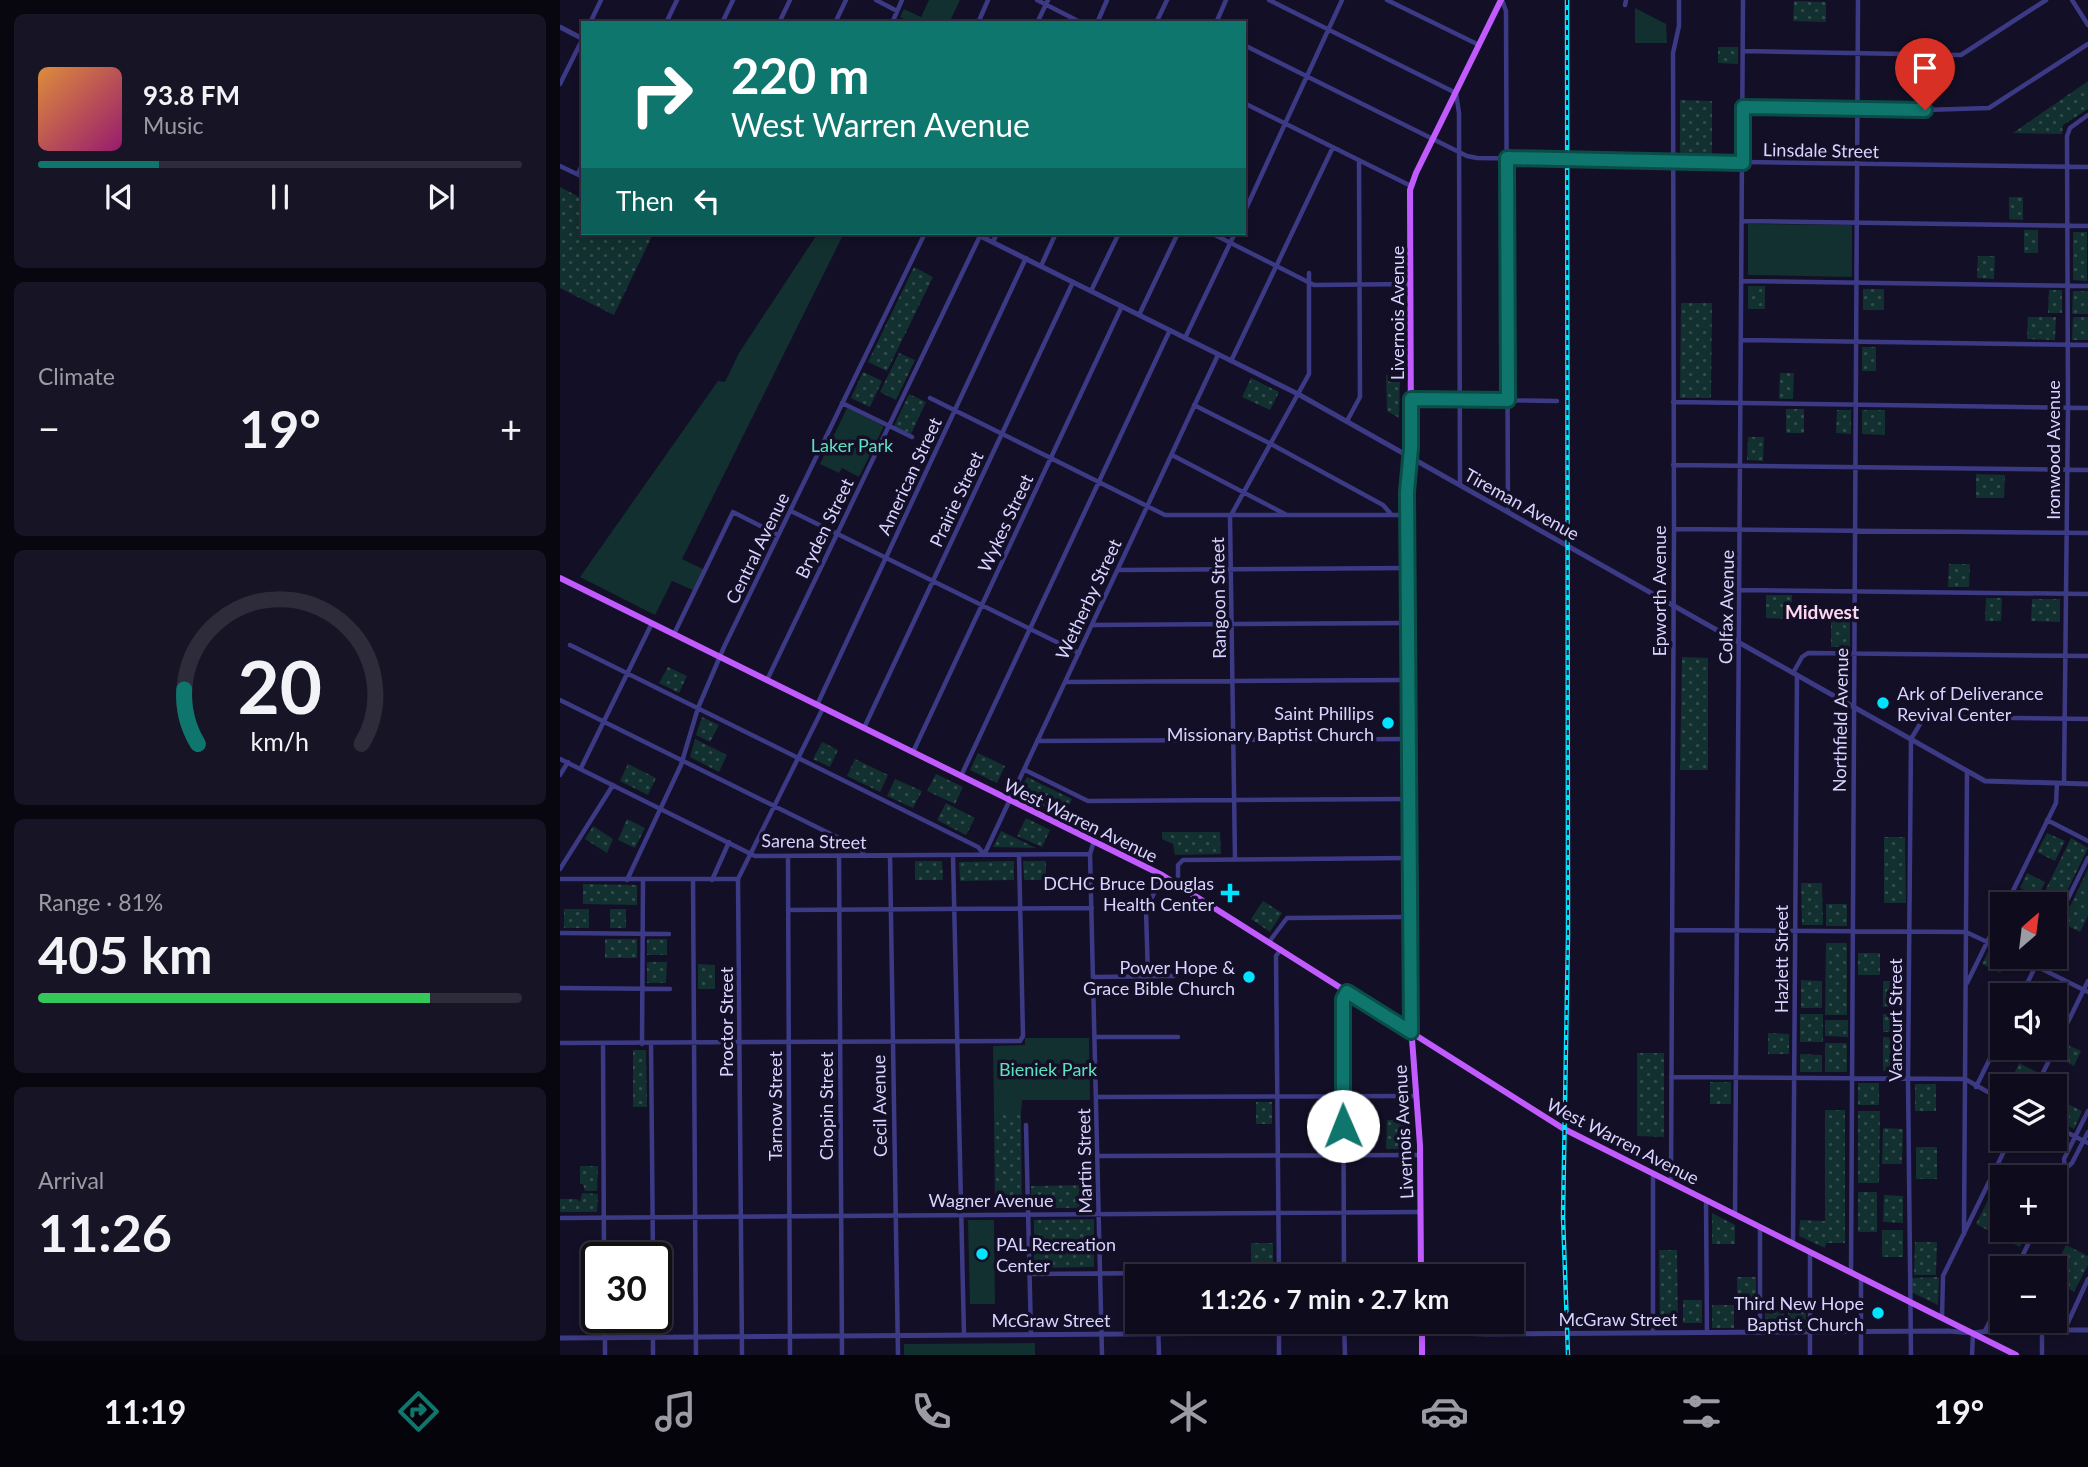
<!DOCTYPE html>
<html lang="en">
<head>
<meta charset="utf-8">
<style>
  body { margin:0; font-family:Lato,sans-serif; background:#171425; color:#f1f3f6; height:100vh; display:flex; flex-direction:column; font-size:26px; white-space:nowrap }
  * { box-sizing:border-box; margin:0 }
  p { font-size:23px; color:#9b9ba3 }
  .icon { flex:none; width:38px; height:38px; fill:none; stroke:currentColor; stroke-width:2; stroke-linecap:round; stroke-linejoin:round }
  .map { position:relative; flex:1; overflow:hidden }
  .details { display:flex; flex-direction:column; gap:14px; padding:14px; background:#08060f; width:560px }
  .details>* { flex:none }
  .guide { position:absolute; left:21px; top:21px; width:665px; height:214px; border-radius:0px; box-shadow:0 4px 10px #0003,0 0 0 2px #2e2b3b; background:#0f766e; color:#fff; overflow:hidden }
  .needle { width:46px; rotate:28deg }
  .controls { position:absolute; left:1430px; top:892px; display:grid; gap:14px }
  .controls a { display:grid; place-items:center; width:77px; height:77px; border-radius:0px; background:#0e0b1c; box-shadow:0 4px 10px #0003,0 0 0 2px #2e2b3b; font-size:35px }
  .speed { position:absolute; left:21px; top:1242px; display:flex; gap:14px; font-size:35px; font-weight:700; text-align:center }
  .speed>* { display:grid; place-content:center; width:91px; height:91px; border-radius:50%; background:#0e0b1c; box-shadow:0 4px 10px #0003,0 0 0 2px #2e2b3b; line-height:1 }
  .speed .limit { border:4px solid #111; border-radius:10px; background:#fff; color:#111 }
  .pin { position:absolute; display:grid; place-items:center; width:60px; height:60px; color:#fff; margin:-72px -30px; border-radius:50% 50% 50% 0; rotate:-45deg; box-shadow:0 0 7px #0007 }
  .pin .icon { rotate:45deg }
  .me { position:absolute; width:77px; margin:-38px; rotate:359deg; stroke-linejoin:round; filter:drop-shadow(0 0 5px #0008) }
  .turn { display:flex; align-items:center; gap:24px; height:147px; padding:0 35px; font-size:32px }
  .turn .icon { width:91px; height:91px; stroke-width:2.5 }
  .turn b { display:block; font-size:49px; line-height:60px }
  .then { display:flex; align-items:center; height:66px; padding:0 35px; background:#0003; gap:14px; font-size:26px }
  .big { font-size:52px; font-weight:700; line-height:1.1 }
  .details .widget { flex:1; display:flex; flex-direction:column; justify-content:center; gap:10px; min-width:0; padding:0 24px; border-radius:10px; background:#171425 }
  .details .dial { align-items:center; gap:0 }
  .dial svg { height:182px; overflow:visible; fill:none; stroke:#2e2b3b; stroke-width:7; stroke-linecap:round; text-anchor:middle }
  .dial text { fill:#f1f3f6; stroke:none }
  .song { display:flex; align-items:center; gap:21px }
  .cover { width:84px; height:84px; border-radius:10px; background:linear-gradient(135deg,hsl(30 70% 55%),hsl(320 70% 35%)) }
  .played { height:7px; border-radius:4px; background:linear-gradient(90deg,#0f766e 25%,#2e2b3b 25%) }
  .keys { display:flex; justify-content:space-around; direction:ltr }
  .heat { display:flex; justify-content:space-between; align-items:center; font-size:38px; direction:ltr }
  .charge { height:10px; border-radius:5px; background:linear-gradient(90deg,#34c759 81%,#2e2b3b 0) }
  .trip { position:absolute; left:565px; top:1264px; width:399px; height:70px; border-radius:0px; background:#0e0b1c; box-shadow:0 4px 10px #0003,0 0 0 2px #2e2b3b; font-weight:700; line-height:70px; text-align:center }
  .dock { display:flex; height:112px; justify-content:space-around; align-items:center; background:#06040b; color:#9b9ba3 }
  .dock .icon { width:49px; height:49px }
  .dock .on { color:#0f766e }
  .dock b { font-size:32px; color:#f1f3f6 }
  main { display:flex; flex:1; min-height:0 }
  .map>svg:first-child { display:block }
  .grass { fill:url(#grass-dots) }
  .park { fill:#12302f }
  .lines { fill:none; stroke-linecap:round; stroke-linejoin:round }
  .minor { stroke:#3d3a85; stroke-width:4.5 }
  .tertiary { stroke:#3d3a85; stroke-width:5 }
  .primary { stroke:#c25bff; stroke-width:6 }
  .rail-casing { stroke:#00e5ff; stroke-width:4.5 }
  .rail { stroke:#130f26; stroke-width:2; stroke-dasharray:5; stroke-linecap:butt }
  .route-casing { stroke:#0a4d48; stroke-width:18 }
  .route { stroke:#0f766e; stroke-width:12 }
  .poi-dot { fill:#00e5ff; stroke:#130f26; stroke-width:2.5 }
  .labels { text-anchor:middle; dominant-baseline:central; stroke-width:7; stroke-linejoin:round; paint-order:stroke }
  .street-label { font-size:18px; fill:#d9d4ff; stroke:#130f26 }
  .park-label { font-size:18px; fill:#5fe0c0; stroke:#130f26 }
  .poi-label { font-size:18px; fill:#d9d4ff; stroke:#130f26; text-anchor:end }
  .neighbourhood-label { font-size:19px; font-weight:bold; fill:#ffd6f0; stroke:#130f26 }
</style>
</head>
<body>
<main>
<section class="details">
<div class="widget">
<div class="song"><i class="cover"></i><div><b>93.8 FM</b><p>Music</p></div></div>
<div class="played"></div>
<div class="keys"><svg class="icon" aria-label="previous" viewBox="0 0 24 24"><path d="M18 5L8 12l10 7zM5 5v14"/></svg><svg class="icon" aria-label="pause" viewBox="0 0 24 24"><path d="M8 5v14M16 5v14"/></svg><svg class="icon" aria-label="next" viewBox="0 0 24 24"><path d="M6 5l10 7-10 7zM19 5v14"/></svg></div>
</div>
<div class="widget"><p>Climate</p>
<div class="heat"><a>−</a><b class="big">19°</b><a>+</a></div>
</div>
<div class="widget dial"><svg viewBox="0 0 100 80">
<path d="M14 69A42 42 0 1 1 86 69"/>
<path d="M14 69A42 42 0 0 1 8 45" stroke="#0f766e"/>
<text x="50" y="56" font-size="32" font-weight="700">20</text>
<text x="50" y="72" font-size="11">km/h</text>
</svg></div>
<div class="widget"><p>Range · 81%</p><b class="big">405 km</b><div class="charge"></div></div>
<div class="widget"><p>Arrival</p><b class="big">11:26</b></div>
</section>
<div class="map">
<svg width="1528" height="1355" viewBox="0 0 1528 1355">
  <defs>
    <pattern id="grass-dots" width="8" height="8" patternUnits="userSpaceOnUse" patternTransform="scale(1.75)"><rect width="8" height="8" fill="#12302f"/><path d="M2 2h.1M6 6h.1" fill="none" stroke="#344d4e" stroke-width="1.8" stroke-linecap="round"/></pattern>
  </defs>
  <rect width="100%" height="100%" fill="#130f26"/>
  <path class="grass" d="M1234 1 1266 2V22L1233 21Z
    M1158 47H1178V64L1158 63Z
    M1528 81V109L1503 125 1502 134 1453 133Z
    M1120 100 1152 101V157H1120Z
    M0 187 23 199V233L93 234 54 315 0 288Z
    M1449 197H1463V220L1449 219Z
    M1464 230H1478V253H1464Z
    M1513 232H1527V281L1513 280Z
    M1418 256H1435L1434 279 1417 278Z
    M354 267 373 277 327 371 308 362Z
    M1188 286H1205V309H1188Z
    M1303 289H1324V310H1303Z
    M1489 290H1502V313H1488Z
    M1513 291H1528V314H1512Z
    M1121 303H1152L1151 398H1120Z
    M1468 317H1496L1495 340 1467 339Z
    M1513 317H1528V340H1512Z
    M1302 347H1316V371H1302Z
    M339 353 355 360 336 400 320 392Z
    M303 372 322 381 310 407 291 398Z
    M1220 373H1234L1233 399H1219Z
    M826 375H840L839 418 827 411Z
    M691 378 719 392 710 410 682 397Z
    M349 394 366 402 351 434 334 426Z
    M1226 409H1244V433H1226Z
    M1277 410H1291V434L1276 433Z
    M1302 410H1325V435L1302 434Z
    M1188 437H1204L1203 461 1187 460Z
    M1416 474 1445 475 1444 498H1416Z
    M1389 564H1410L1409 587H1388Z
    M1206 595H1232V619L1206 618Z
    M1426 598H1442L1441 621H1425Z
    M1472 599H1500V622L1471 621Z
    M1271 621 1290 622V647H1271Z
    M1122 657 1148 658V770H1120Z
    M108 667 127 676 119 693 99 683Z
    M142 717 159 725 150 742 136 735Z
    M135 739 167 755 159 772 130 757Z
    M262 742 278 750 270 767 253 759Z
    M418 753 445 766 437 783 410 770Z
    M295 759 328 775 320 792 287 776Z
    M68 764 96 778 88 795 60 781Z
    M376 774 403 787 395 804 367 791Z
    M467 777 512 799 504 816 458 794Z
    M335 779 362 791 353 808 327 796Z
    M386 803 415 818 406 835 377 820Z
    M466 818 490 830 482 847 457 836Z
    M67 819 85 828 75 848 58 840Z
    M33 826 53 839 47 853 25 839Z
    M441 831 476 848 433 847Z
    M602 832H660L661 854 615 855 613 844 602 839Z
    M1487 833 1505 841 1495 861 1477 852Z
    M1324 837H1345L1346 903H1324Z
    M1511 838 1528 848 1495 916 1494 905H1478Z
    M382 861 383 880H355V861Z
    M454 861V880L400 881 399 862Z
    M463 861H486V880H464Z
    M1528 869V916L1520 932 1502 923Z
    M1467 873 1485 882 1478 897 1460 888Z
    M1241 883H1262L1263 925H1242Z
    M23 884 77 885V905L23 904Z
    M703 901 722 913 710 932 691 919Z
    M1266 904H1287V926H1266Z
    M4 909H29V928H4Z
    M50 909H66V928H50Z
    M45 939H77V958H45Z
    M87 939H107V955H87Z
    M1266 943H1287V1015H1265Z
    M1430 948 1442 954V957H1448L1440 973 1422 964Z
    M1298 953H1320V975H1298Z
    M87 962H107L106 983H87Z
    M138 964 155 965V989H138Z
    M1241 980 1262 981V1008H1241Z
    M1323 981H1344L1343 1007H1323Z
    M1240 1014H1263V1042H1240Z
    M1323 1014H1344V1032H1323Z
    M1265 1020H1288V1037L1265 1036Z
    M1208 1033 1229 1034V1054H1208Z
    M1323 1037 1344 1038V1072L1323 1071Z
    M1265 1043H1287V1072H1265Z
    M1504 1043 1521 1051 1514 1066 1497 1057Z
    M73 1050H86L87 1107H73Z
    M1077 1053H1104V1137L1077 1136Z
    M1240 1054 1262 1055V1072H1240Z
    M1459 1063 1477 1072 1470 1087H1448Z
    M1150 1082H1171V1104H1150Z
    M1298 1083H1319V1105H1298Z
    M1355 1084H1376V1111H1355Z
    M1502 1101 1522 1111 1514 1129 1495 1119Z
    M696 1102H712V1124H696Z
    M1265 1110H1285V1243H1266L1265 1248 1239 1236 1240 1220 1265 1221Z
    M1298 1111H1320L1319 1183H1298Z
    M434 1113H461L462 1208H435Z
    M827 1120H847L850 1149H826Z
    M1323 1128 1343 1129 1342 1164H1322Z
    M1356 1147H1377V1179H1356Z
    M20 1166H38L37 1191H25L23 1184H20Z
    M532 1185V1208H471V1186Z
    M1298 1192H1317V1232H1298Z
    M22 1193 38 1194 37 1212H0V1199H17L20 1202Z
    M1431 1194 1442 1199V1214L1433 1233 1416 1224Z
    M1324 1195 1343 1196V1223L1323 1222Z
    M1152 1213 1175 1225V1244H1152Z
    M534 1219V1267L474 1268V1220Z
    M1442 1223V1230H1468L1460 1247 1436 1235Z
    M1322 1230H1343V1257H1322Z
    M1355 1242H1377L1376 1275H1354Z
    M691 1243H713V1266H691Z
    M1506 1245 1528 1256V1265L1514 1292 1495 1282 1494 1269Z
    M1099 1250H1117L1118 1328H1100Z
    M1177 1277H1196V1300L1177 1299Z
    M1377 1277 1379 1278 1378 1305 1351 1292V1278Z
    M1228 1299H1246V1328L1228 1327Z
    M1123 1300H1142V1323H1123Z
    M1495 1301H1510L1499 1323 1436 1322 1442 1310V1321H1494Z
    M1152 1305H1174V1328H1152Z
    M1205 1311H1224L1225 1328H1205Z"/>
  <path class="park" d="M369 0H400L389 23H352L340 17 344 9 361 17Z
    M1075 8 1106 24 1107 43H1075Z
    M1188 224 1292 225V277L1188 275Z
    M258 233H284L122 559 145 570 135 591 112 581 95 615 20 577 158 381 165 382 179 353Z
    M287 408 324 426 299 477 282 468 279 473 260 464Z
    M465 1038H529L530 1100H462L461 1113H434L433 1046 465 1045Z
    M408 1220H434L435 1304H410Z
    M475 1343V1355H344V1344Z"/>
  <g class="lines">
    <path class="minor" d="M316 0 337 11
      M477 0 522 23
      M709 0 896 93 899 113 900 485
      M827 0 919 45
      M942 0 946 11 948 511
      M1512 0 1528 25
      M1065 5 1066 0
      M30 23 41 0
      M106 23 117 0
      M162 23 173 0
      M219 23 230 0
      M275 23 286 0
      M332 23 342 0
      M418 23 428 0
      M477 23 488 0
      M537 23 547 0
      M596 23 607 0
      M656 23 666 0
      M684 45 907 156 917 158 1528 167
      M1183 51 1401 55 1486 0
      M0 84 23 38
      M684 103 851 186
      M1183 107 1365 110 1429 108 1528 44
      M0 166 23 177
      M18 174 23 163
      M684 213 782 0
      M1183 221 1528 226
      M651 233 754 285 851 284
      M433 242 437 233
      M481 266 496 233
      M1182 281 1528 286
      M531 291 559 233
      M579 315 618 233
      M625 338 675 233
      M1182 340 1528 345
      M671 361 773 147
      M370 398 605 515H847
      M851 399 997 401
      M1113 402 1528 408
      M282 403 352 437
      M634 405 711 444 823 505 830 513
      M787 421 800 397 799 160
      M612 455 725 514
      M1113 465 1528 470
      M231 511 519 653
      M1114 529 1528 533
      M558 570 847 568
      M1181 590 1528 594
      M532 625 847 623
      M114 634 173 512 218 535
      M10 645 418 847 424 854
      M1233 673 1242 657 1248 653 1528 656
      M207 680 420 236
      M506 682 848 680
      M0 700 301 849 305 856
      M257 705 466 258
      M304 728 513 282
      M477 741 848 739
      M353 752 562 306
      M0 759 195 856 530 854
      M21 768 92 623
      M465 770 528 801 849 799
      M0 775 8 762
      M401 776 610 330
      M1504 783 1508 408 1507 136 1510 128 1528 115
      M1487 820 1528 841
      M534 841 530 854 542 1355
      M393 855 404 1335
      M424 855 658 355
      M228 856 230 1355
      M279 856 282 1355
      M330 856 338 1355
      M675 859 670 517 749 374V273
      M0 869 53 785
      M0 879H178
      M67 880 121 765 138 708 164 647 365 233
      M133 880 136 1355
      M152 880 169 842
      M618 884V865L623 860 849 858
      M1446 905 1496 803 1497 783
      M228 910 532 908
      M1494 927 1528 858
      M1112 930 1406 932 1442 949
      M0 933 109 934
      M709 942 727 918 849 917
      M1458 957 1528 992
      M588 976 586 911 602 875
      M534 977 614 976
      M1407 983 1442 912
      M0 988 110 989
      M1461 996 1480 957
      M535 1037H618
      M0 1043 460 1041 463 1036 459 855
      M43 1044 44 1258
      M82 1044 83 880
      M91 1044 93 1258
      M1111 1077 1405 1079 1442 1100
      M1416 1087 1442 1034
      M1476 1087 1528 981
      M537 1097 855 1096
      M466 1125 471 1335
      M1494 1126 1528 1143
      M538 1156 860 1155
      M1505 1169 1504 1159 1528 1111
      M1093 1173V1333
      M1111 1182 1114 529 1113 53 1119 26V0
      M1494 1190 1504 1170 1512 1163 1528 1132
      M1146 1201 1147 1333
      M1175 1214 1183 0
      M0 1218 860 1212
      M1200 1227V1333
      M1404 1234 1407 771
      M1233 1243 1237 675
      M1456 1269 1475 1230
      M1291 1272 1298 0
      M469 1274 861 1271
      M719 1276 716 956 721 949
      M784 1276 783 999 787 992
      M1301 1277V1355
      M93 1318V1355
      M1382 1318 1383 1276 1450 1139
      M598 1321 599 1355
      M719 1321V1355
      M784 1321 785 1355
      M1482 1329V1355
      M1505 1329 1528 1279
      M1425 1331 1442 1297
      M45 1355V1318
      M182 1355 178 879 263 708
      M1250 1355V1252
      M1351 1355 1348 1078 1351 739 1363 719 1370 717 1528 719
      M1412 1355 1413 1334"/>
    <path class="tertiary" d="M0 27 23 39
      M414 233 738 394 1425 781 1528 784
      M0 1338 852 1332 928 1334 1388 1331 1413 1333 1437 1330H1528"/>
    <path class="primary" d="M0 578 602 875 1004 1129 1456 1355
      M861 1276 860 1145 849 999 847 494 851 448 850 190 856 173 941 0
      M862 1321V1355"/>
    <g class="rail-casing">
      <path id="rail" d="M1007 0 1008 935 1003 1217 1008 1355"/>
    </g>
    <use href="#rail" class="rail"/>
  </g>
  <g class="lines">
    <g class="route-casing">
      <path id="route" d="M783 1126V999L787 992 851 1032 847 492 851 448V399L948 400 947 158 1183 163V107L1365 110"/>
    </g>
    <use href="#route" class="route"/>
  </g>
  <g class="poi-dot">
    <circle cx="1323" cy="703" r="7"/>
    <circle cx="828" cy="723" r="7"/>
    <path d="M666.5 882.5h7v7h7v7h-7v7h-7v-7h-7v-7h7z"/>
    <circle cx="689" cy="977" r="7"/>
    <circle cx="422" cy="1254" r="7"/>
    <circle cx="1318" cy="1313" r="7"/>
  </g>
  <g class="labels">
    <g class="street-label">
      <text transform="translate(1261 150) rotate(1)">Linsdale Street</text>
      <text transform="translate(837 313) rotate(-90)">Livernois Avenue</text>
      <text transform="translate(1493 450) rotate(-90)">Ironwood Avenue</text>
      <text transform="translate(349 476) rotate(-65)">American Street</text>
      <text transform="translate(396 499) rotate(-65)">Prairie Street</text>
      <text transform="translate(962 504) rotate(29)">Tireman Avenue</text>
      <text transform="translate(445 523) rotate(-65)">Wykes Street</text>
      <text transform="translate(264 528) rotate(-64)">Bryden Street</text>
      <text transform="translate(197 548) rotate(-64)">Central Avenue</text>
      <text transform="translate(1099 591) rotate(-90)">Epworth Avenue</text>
      <text transform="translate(658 598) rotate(-91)">Rangoon Street</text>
      <text transform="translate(528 599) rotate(-65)">Wetherby Street</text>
      <text transform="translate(1166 607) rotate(-89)">Colfax Avenue</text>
      <text transform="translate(1280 720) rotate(-89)">Northfield Avenue</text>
      <text transform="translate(521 820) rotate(26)">West Warren Avenue</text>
      <text transform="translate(254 841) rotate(1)">Sarena Street</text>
      <text transform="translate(1221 959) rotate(-90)">Hazlett Street</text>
      <text transform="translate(1335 1020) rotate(-90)">Vancourt Street</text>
      <text transform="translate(166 1022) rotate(-90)">Proctor Street</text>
      <text transform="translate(215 1106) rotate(-90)">Tarnow Street</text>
      <text transform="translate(266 1106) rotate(-90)">Chopin Street</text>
      <text transform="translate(319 1106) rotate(-91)">Cecil Avenue</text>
      <text transform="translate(843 1132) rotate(-93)">Livernois Avenue</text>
      <text transform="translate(1063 1141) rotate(27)">West Warren Avenue</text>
      <text transform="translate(524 1161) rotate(-91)">Martin Street</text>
      <text x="431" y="1200">Wagner Avenue</text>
      <text x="1058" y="1319">McGraw Street</text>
      <text x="491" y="1320">McGraw Street</text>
    </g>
    <g class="park-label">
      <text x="292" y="445">Laker Park</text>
      <text x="488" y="1069">Bieniek Park</text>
    </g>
    <g class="poi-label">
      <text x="1337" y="693" text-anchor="start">Ark of Deliverance<tspan x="1337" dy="21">Revival Center</tspan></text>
      <text x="814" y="713">Saint Phillips<tspan x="814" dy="21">Missionary Baptist Church</tspan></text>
      <text x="654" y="883">DCHC Bruce Douglas<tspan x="654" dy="21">Health Center</tspan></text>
      <text x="675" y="967">Power Hope &amp;<tspan x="675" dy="21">Grace Bible Church</tspan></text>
      <text x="436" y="1244" text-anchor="start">PAL Recreation<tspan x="436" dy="21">Center</tspan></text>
      <text x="1304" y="1303">Third New Hope<tspan x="1304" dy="21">Baptist Church</tspan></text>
    </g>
    <g class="neighbourhood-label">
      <text x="1262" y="611">Midwest</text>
    </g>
  </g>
</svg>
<div class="controls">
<a><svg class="needle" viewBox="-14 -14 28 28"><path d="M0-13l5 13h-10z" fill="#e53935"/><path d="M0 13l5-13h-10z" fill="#9b9ba3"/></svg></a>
<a><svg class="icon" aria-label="sound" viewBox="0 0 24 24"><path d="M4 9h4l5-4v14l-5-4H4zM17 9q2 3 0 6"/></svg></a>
<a><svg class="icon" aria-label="layers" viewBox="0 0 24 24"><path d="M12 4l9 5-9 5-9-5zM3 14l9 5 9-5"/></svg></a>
<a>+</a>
<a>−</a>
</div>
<div class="speed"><div class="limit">30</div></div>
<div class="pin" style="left:1365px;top:110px;background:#d93025"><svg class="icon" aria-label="arrive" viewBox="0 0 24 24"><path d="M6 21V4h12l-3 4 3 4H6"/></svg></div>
<svg class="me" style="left:783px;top:1126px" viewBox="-20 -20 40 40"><circle r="19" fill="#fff"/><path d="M0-13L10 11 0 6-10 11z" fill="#0f766e"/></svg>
<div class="trip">11:26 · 7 min · 2.7 km</div>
<div class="guide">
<div class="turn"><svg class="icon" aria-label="right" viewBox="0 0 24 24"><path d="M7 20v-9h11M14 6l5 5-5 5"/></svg><div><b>220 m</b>West Warren Avenue</div></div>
<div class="then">Then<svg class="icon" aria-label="left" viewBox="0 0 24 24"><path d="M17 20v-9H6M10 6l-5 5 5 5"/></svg></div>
</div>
</div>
</main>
<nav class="dock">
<b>11:19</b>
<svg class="icon on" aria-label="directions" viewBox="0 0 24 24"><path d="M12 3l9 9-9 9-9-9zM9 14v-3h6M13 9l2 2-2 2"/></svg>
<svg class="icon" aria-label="music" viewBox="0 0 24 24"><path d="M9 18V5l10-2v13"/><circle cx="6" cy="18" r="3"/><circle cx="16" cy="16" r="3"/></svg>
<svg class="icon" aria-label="phone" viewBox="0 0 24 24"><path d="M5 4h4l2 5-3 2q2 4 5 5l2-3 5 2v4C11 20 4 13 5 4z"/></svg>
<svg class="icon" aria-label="climate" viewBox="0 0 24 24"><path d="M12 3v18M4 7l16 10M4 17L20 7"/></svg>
<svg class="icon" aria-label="car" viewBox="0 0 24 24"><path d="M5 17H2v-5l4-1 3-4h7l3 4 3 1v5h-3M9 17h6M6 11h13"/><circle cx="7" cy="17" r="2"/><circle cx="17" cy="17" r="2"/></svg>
<svg class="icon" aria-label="filters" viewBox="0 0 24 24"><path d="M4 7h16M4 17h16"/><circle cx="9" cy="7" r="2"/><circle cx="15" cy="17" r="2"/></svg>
<b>19°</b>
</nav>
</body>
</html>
